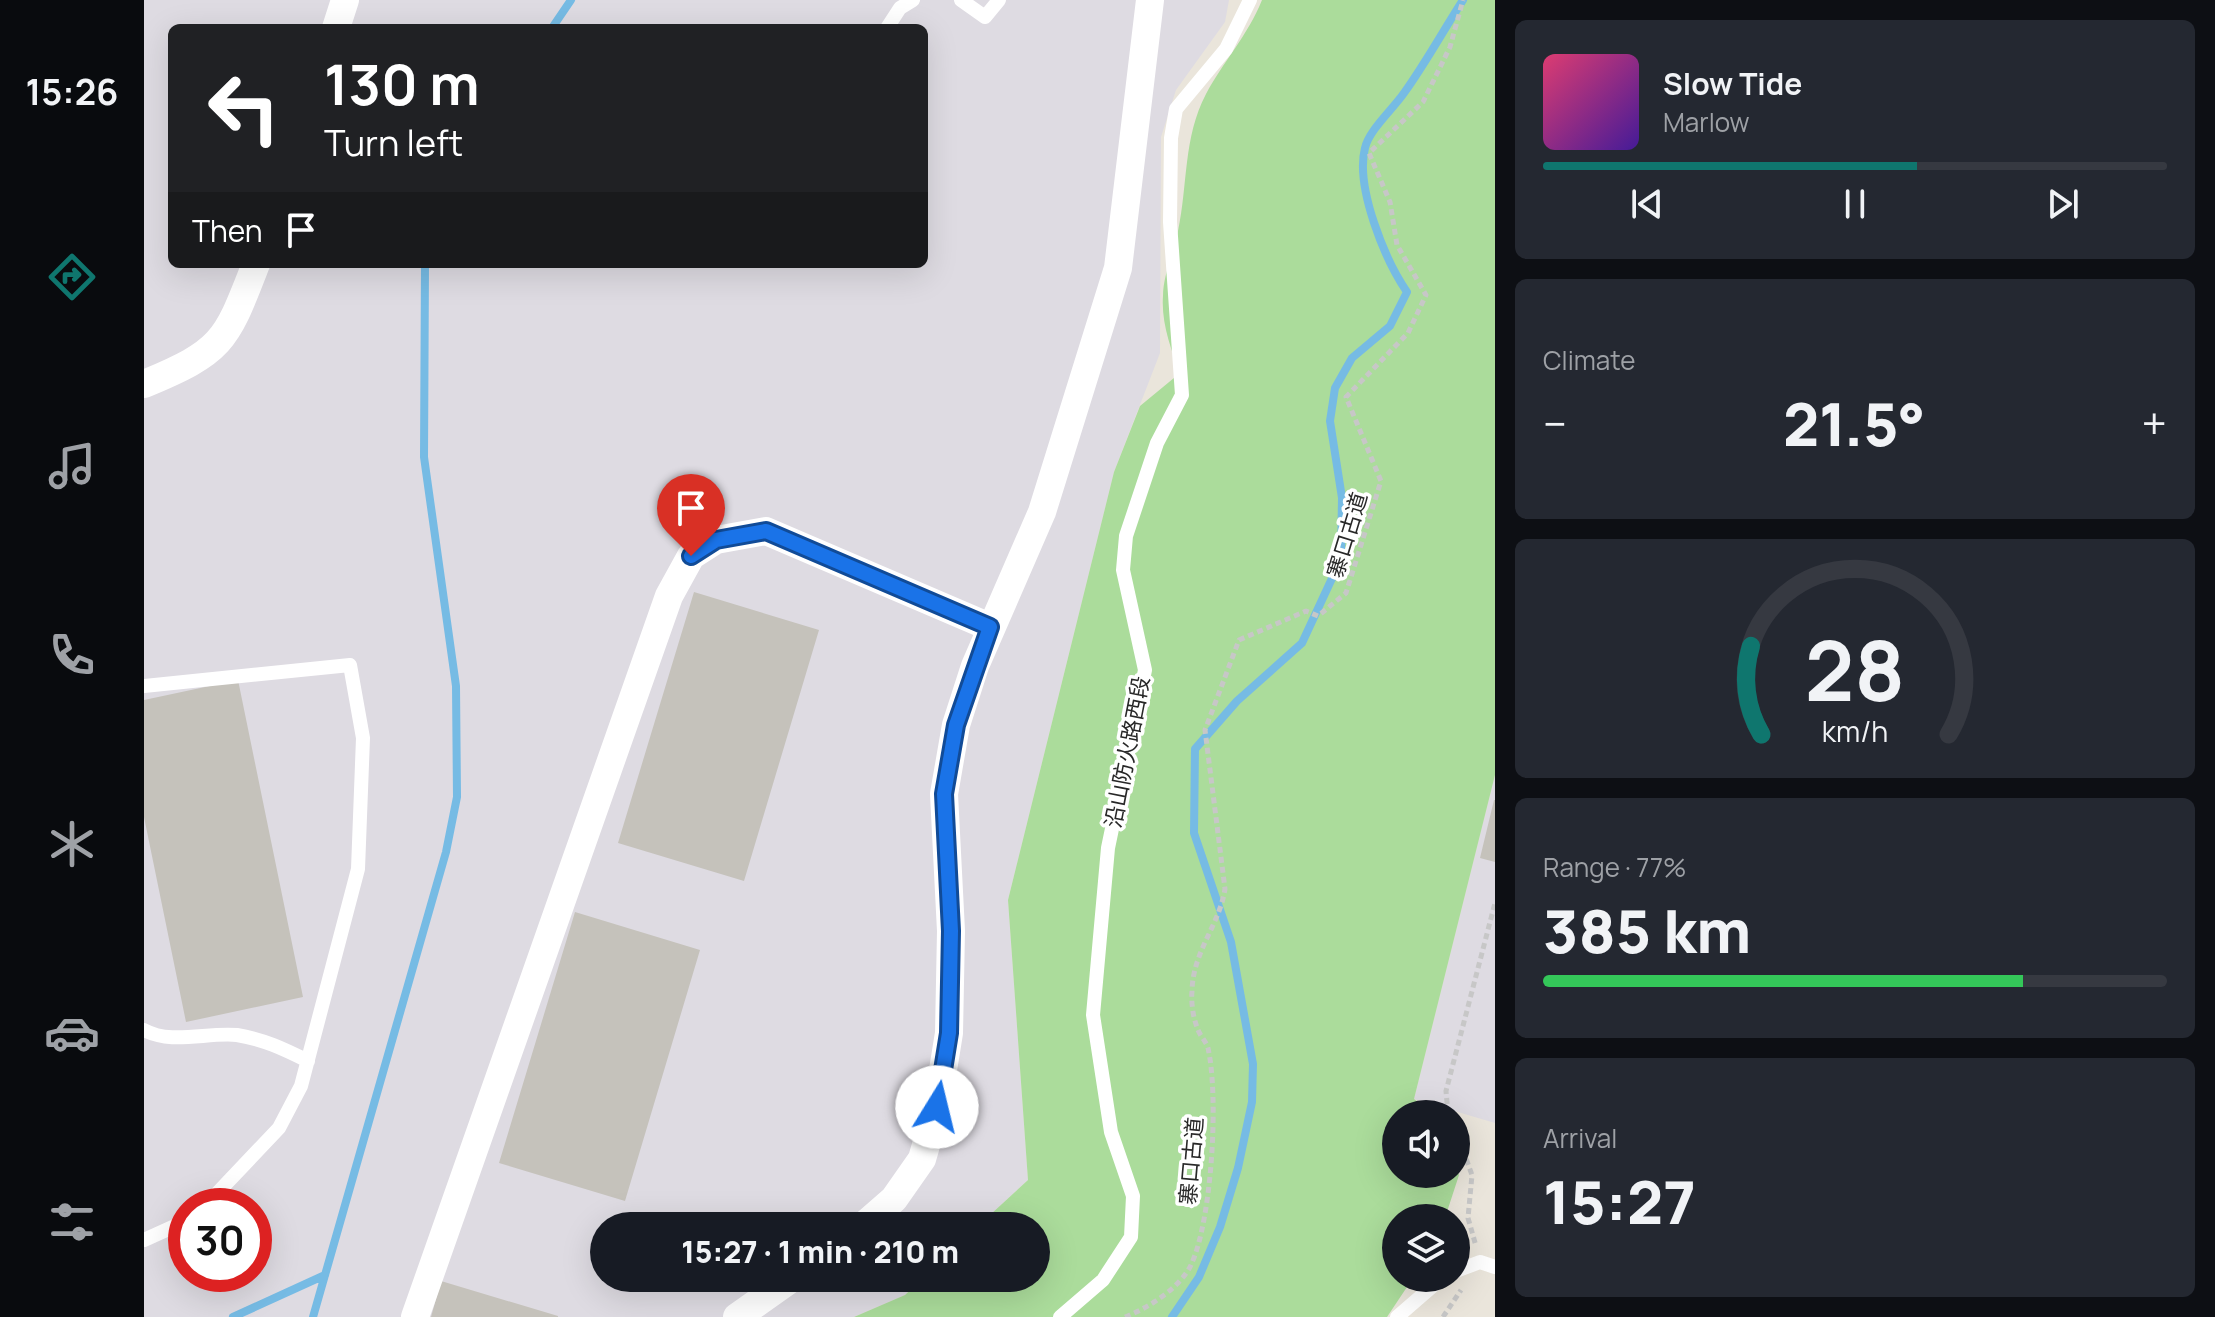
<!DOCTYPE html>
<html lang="en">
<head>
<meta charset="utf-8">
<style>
  body { margin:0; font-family:Manrope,"Noto Sans SC",sans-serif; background:#242831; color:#f1f3f6; height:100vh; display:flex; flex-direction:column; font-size:30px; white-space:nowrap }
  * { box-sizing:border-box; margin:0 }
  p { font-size:26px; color:#9ea1a6 }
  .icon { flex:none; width:44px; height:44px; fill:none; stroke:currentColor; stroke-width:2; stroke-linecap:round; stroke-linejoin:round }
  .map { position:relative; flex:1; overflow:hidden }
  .side { display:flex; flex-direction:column; gap:20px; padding:20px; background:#0d0f14; width:720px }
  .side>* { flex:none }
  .top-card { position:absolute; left:24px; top:24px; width:760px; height:244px; border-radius:12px; box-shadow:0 8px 32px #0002; background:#202124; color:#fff; overflow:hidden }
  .controls { position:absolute; left:1238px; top:1100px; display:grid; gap:16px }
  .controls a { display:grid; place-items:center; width:88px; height:88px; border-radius:50%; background:#171b24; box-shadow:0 8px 32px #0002; font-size:40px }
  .speed { position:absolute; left:24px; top:1188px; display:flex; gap:16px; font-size:40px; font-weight:700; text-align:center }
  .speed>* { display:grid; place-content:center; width:104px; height:104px; border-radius:50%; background:#171b24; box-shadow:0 8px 32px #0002; line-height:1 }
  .speed .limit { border:12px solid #d22; background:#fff; color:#111 }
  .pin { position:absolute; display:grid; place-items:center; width:68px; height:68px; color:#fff; margin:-82px -34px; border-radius:50% 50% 50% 0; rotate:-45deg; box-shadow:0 0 8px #0007 }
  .pin .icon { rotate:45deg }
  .me { position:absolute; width:88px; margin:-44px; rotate:9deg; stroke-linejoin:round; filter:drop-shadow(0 0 6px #0008) }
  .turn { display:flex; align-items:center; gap:28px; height:168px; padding:0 24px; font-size:36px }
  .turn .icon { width:104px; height:104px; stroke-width:2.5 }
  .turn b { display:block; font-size:56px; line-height:68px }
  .then { display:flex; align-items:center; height:76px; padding:0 24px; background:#0003; gap:16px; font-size:30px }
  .big { font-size:60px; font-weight:800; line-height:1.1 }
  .side .widget { flex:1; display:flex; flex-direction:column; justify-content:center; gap:12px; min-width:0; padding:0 28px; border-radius:12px; background:#242831 }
  .side .dial { align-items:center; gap:0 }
  .dial svg { height:208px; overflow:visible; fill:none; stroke:#363941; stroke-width:7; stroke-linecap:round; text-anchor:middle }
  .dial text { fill:#f1f3f6; stroke:none }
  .song { display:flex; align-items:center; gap:24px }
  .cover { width:96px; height:96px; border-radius:12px; background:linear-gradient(135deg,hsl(340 70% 55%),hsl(260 70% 35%)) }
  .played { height:8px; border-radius:4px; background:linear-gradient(90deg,#0f766e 60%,#363941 60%) }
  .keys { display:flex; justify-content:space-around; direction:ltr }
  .heat { display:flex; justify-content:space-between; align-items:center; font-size:44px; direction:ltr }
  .charge { height:12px; border-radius:6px; background:linear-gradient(90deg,#34c759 77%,#363941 0) }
  .trip { position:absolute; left:446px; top:1212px; width:460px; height:80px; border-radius:40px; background:#171b24; box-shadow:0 8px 32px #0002; font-weight:800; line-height:80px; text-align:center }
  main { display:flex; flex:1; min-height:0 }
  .tab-bar { display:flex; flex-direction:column; width:144px; justify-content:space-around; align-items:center; background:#090b0e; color:#9ea1a6 }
  .tab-bar .icon { width:56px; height:56px }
  .tab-bar .on { color:#0f766e }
  .tab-bar b { font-size:36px; color:#f1f3f6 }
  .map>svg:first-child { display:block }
  .industrial { fill:#dedbe2; fill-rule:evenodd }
  .green { fill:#abdc9b }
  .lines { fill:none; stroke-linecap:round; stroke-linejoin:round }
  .stream { stroke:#76bbe4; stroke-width:8 }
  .building { fill:#c5c2bb }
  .path { stroke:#c7c7c7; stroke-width:5; stroke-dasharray:6 4; stroke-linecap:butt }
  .service { stroke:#fff; stroke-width:14 }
  .minor { stroke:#fff; stroke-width:28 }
  .route-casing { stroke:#114b97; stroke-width:20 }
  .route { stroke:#1a73e8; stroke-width:14 }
  .labels { text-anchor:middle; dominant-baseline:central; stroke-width:7; stroke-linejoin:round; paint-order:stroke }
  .street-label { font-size:22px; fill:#282828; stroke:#fff }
</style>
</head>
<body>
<main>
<nav class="tab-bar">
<b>15:26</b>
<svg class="icon on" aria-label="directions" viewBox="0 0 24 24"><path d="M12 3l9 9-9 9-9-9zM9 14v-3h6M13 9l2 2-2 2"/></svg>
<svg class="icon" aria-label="music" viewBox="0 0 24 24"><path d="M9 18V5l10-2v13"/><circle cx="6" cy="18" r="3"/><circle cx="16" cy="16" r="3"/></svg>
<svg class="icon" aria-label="phone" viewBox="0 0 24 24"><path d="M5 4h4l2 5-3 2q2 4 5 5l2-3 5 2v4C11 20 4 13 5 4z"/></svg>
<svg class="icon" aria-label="climate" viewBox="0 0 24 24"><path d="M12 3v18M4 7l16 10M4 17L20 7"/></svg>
<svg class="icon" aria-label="car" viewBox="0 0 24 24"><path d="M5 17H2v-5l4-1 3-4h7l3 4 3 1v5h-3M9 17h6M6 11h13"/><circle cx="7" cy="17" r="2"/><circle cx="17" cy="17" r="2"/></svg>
<svg class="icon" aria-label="filters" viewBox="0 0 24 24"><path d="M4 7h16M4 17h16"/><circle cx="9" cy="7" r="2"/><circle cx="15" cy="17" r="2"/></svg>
</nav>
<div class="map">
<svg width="1351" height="1317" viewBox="0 0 1351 1317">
  <rect width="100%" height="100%" fill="#eae5db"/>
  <path class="industrial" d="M0 0H1085L1081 22 1032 90 1017 137 1016 353 970 472 864 900 884 1180 834 1226H460V1278H779L761 1295 710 1317H0ZM28 28H780V264H28ZM42 1206H110V1274H42Z
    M1351 775V1123L1270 1099Z"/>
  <path class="green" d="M1118 0H1351V775L1270 1099 1292 1114H1252V1174H1312V1161L1315 1175 1301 1218H1252V1278H1269L1243 1317H710L761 1295 779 1278H892V1226H834L884 1180 864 900 970 472 996 406 1036 373C1027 350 1017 322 1019 296 1019 275 1030 252 1034 231 1044 184 1039 138 1062 94 1079 62 1104 35 1118 0Z"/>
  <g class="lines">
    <path class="stream" d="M408 28 427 0
      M89 1317 181 1275
      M169 1317 302 852 313 797 312 686 280 457 281 264
      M1028 1317 1055 1277 1076 1227 1094 1168 1108 1102 1109 1064 1087 942 1050 833 1051 749 1093 701 1158 643 1197 559 1198 498 1186 421 1191 388 1208 358 1246 326 1263 292C1241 260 1211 187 1221 148 1225 130 1249 109 1260 93 1281 64 1299 31 1319 0"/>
  </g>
  <path class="building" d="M550 592 675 630 600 881 474 843Z
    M94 680 159 997 42 1022 0 817V700Z
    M1350 800H1351V862L1336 858Z
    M431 912 556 950 481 1201 355 1163Z
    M297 1281 414 1316V1317H287Z"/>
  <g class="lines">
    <path class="path" d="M1304 1114 1302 1091 1351 903
      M1312 1131 1328 1175 1324 1218 1332 1246
      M981 1317C1004 1308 1036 1288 1047 1265 1068 1220 1075 1097 1064 1048 1062 1041 1055 1035 1053 1027 1049 1017 1047 1002 1048 991 1049 951 1075 926 1081 889L1061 730 1095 640 1162 611 1174 616 1202 593 1237 481 1202 397 1264 333 1282 295 1253 245 1246 202 1225 153 1279 102 1306 47 1319 0
      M1299 1317 1317 1290"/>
    <path class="service" d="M817 0 841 17 855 0
      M743 28 756 8 769 0
      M0 686 206 665 219 738 214 869 157 1086 135 1128 61 1206
      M0 1030C27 1045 63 1032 93 1035 119 1039 140 1049 164 1061
      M0 1240 42 1221
      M1312 1271 1336 1262 1351 1267
      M916 1317 959 1280 987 1237 989 1196 967 1132 949 1015 964 848 1001 670 979 570 982 536 1013 443 1038 395 1026 222 1027 138 1032 109 1082 49 1106 0
      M1253 1317 1298 1278"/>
    <path class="minor" d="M192 28 201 0
      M0 384C80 351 82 341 112 264
      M719 1226 750 1199 778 1159 793 1107 805 1033 807 931 800 794 812 725 831 666 898 512 974 268 1006 0
      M271 1317 525 596 547 556 572 540 622 531 846 627
      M593 1317 648 1278"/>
  </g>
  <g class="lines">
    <g class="route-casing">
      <path id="route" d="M547 556 572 540 622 531 846 627 812 725 800 794 807 931 805 1033 793 1107"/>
    </g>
    <use href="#route" class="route"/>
  </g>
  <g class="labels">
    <g class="street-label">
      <text transform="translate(1203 535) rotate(-73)">寨口古道</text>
      <text transform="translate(983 752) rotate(-79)">沿山防火路西段</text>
      <text transform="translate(1047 1161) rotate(-85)">寨口古道</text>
    </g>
  </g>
</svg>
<div class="controls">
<a><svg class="icon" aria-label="sound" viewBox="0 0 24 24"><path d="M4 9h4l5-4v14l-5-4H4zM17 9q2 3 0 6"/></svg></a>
<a><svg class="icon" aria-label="layers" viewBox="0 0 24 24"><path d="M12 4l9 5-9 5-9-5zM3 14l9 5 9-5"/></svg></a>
</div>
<div class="speed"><div class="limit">30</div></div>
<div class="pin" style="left:547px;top:556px;background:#d93025"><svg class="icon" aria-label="arrive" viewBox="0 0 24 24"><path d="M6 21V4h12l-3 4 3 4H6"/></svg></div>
<svg class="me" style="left:793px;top:1107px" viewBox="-20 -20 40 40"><circle r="19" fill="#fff"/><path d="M0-13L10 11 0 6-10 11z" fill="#1a73e8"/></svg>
<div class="trip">15:27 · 1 min · 210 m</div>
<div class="top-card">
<div class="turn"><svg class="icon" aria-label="left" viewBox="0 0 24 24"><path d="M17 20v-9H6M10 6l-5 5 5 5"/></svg><div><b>130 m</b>Turn left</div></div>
<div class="then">Then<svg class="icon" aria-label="arrive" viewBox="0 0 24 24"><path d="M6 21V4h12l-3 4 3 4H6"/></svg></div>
</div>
</div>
<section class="side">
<div class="widget">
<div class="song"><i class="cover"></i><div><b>Slow Tide</b><p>Marlow</p></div></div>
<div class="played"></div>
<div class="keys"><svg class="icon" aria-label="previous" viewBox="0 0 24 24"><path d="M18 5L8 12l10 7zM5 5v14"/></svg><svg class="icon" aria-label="pause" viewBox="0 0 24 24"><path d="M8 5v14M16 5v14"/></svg><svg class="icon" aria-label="next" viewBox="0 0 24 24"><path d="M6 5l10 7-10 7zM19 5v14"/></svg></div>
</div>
<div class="widget"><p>Climate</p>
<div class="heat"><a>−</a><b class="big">21.5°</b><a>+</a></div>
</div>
<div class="widget dial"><svg viewBox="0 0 100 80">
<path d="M14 69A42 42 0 1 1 86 69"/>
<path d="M14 69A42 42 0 0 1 10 35" stroke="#0f766e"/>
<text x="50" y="56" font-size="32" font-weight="700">28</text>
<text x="50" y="72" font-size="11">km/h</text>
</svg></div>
<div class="widget"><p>Range · 77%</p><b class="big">385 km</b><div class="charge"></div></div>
<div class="widget"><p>Arrival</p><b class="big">15:27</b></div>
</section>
</main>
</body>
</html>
